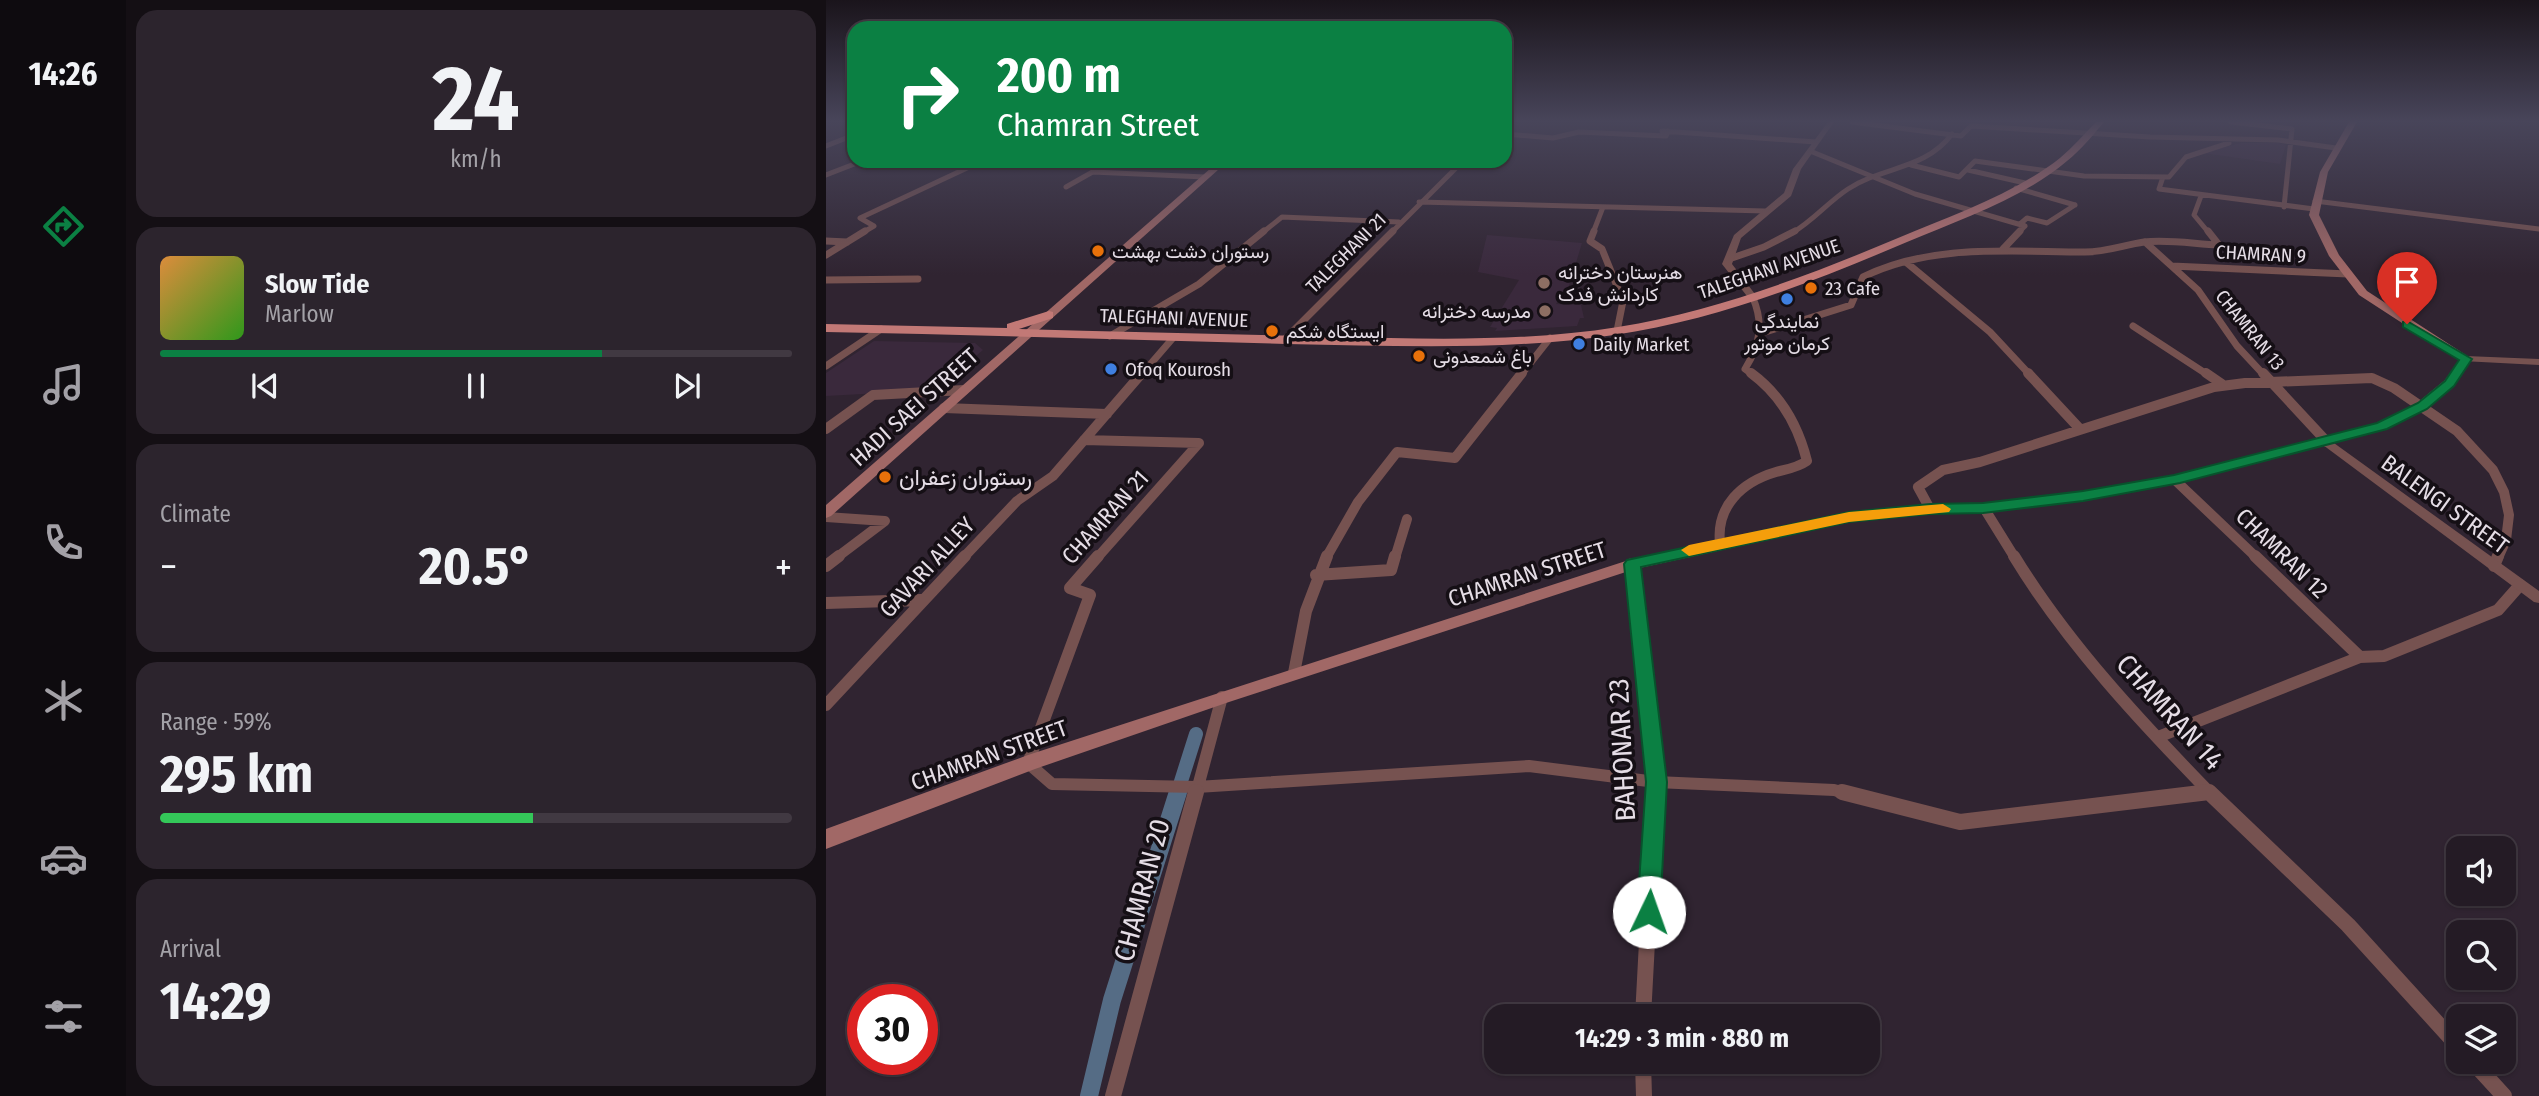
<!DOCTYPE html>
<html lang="en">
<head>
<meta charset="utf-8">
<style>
  body { margin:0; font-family:"Fira Sans Condensed",Vazirmatn,sans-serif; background:#2c242d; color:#f1f3f6; height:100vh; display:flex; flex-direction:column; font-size:26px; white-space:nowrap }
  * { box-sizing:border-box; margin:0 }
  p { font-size:23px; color:#a3a1a7 }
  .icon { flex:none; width:38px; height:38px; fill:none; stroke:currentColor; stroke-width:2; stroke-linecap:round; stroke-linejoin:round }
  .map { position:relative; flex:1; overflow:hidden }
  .drawer { display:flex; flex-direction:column; gap:10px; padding:10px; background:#140f14; width:700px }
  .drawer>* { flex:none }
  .hud { position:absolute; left:21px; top:21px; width:665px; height:147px; border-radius:21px; box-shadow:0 2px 5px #0004,0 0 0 2px #413942; background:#0b8043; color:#fff; overflow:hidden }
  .buttons { position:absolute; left:1620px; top:836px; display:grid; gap:14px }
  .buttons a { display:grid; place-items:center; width:70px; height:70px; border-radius:14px; background:#241b25; box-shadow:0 2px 5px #0004,0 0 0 2px #413942; font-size:35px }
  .speed { position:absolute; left:21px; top:984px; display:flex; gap:14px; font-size:35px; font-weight:700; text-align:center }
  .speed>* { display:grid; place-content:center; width:91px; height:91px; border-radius:50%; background:#241b25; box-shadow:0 2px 5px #0004,0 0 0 2px #413942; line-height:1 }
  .speed .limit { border:10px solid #d22; background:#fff; color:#111 }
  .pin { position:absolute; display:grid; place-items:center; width:60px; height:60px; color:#fff; margin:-72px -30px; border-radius:50% 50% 50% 0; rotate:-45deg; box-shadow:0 0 7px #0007 }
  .pin .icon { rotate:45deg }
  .me { position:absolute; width:77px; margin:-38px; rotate:3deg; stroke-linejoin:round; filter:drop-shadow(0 0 5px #0008) }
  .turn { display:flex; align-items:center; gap:24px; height:147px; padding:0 35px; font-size:32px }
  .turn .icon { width:91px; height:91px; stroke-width:2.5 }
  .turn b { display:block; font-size:49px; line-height:60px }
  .big { font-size:52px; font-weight:700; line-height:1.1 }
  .drawer .card { flex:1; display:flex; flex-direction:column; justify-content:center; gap:10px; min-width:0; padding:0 24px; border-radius:21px; background:#2c242d }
  .drawer .dial { align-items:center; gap:0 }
  .dial b { font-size:91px; line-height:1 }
  .song { display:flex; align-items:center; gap:21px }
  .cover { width:84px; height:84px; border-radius:10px; background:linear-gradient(135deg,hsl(30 70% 55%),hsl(110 70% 35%)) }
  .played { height:7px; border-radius:4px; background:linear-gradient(90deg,#0b8043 70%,#413942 70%) }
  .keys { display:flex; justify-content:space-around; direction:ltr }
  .heat { display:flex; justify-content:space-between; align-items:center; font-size:38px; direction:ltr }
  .charge { height:10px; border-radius:5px; background:linear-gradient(90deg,#34c759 59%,#413942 0) }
  .trip { position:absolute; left:658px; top:1004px; width:396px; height:70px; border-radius:21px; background:#241b25; box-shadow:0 2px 5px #0004,0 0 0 2px #413942; font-weight:700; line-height:70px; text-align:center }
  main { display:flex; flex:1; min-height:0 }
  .menu { display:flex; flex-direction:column; width:126px; justify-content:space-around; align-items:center; background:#0e0b0f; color:#a3a1a7 }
  .menu .icon { width:49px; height:49px }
  .menu .active { color:#0b8043 }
  .menu b { font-size:32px; color:#f1f3f6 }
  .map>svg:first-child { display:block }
  .built { fill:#3a293c }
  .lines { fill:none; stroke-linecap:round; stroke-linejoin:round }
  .canal-far1 { stroke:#556c85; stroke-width:14 }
  .canal { stroke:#556c85; stroke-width:18 }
  .minor-far4 { stroke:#765250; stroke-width:5 }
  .minor-far3 { stroke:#765250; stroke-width:7 }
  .minor-far2 { stroke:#765250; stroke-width:10 }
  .minor-far1 { stroke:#765250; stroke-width:12 }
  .minor { stroke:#765250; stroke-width:16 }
  .tertiary { fill:#765250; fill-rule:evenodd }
  .secondary { fill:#a16866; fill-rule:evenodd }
  .primary { fill:#c27976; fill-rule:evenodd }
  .route { fill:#0b8043; stroke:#07532c; stroke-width:2 }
  .slow { fill:#f59e0b }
  .food-dot { fill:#e8710a; stroke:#150f15; stroke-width:2.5 }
  .education-dot { fill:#8d6e63; stroke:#150f15; stroke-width:2.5 }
  .shop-dot { fill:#3f7fe0; stroke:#150f15; stroke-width:2.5 }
  .labels { text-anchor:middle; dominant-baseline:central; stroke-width:7; stroke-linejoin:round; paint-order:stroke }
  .far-poi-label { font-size:19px; fill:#e5dde6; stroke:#150f15; text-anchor:start }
  .far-street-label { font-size:19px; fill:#e5dde6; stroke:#150f15 }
  .street-label { font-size:23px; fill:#e5dde6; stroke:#150f15 }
  .poi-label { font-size:23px; fill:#e5dde6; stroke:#150f15; text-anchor:start }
  .near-street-label { font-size:28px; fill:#e5dde6; stroke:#150f15 }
</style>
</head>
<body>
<main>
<nav class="menu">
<b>14:26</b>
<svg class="icon active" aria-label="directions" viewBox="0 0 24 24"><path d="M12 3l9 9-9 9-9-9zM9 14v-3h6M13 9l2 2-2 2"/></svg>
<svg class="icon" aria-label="music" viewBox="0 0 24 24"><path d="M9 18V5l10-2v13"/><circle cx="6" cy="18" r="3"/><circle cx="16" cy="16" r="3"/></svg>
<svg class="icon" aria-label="phone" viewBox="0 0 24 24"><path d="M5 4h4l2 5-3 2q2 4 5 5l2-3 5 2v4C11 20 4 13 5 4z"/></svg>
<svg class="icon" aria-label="climate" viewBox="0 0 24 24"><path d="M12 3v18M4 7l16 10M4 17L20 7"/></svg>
<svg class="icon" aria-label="car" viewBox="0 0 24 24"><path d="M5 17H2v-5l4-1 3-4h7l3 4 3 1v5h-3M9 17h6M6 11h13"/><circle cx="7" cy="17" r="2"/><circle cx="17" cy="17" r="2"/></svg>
<svg class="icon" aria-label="filters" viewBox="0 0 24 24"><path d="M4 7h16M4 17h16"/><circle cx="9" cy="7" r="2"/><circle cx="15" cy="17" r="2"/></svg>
</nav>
<section class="drawer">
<div class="card dial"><b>24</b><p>km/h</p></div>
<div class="card">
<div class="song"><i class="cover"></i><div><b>Slow Tide</b><p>Marlow</p></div></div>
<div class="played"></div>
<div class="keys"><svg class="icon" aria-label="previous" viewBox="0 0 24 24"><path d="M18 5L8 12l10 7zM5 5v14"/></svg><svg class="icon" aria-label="pause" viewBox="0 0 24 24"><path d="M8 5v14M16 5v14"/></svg><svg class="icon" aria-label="next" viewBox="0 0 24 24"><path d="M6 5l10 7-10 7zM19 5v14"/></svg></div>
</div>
<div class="card"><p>Climate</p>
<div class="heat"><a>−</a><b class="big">20.5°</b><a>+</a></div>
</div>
<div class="card"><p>Range · 59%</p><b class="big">295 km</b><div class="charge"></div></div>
<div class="card"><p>Arrival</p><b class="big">14:29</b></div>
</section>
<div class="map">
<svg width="1713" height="1096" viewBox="0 0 1713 1096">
  <rect width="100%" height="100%" fill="#302431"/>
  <path class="built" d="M1415 143H1452L1460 145 1454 164 1377 153Z
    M661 235 756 243 743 286 730 304 755 305 758 318H754L751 326 669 331 671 328 664 327 693 280 652 272Z
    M48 341 149 343 157 350 110 390 0 396V373Z"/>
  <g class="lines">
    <path class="canal-far1" d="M351 794 370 734"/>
    <path class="canal" d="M263 1096 286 1000 352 792"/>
    <path class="minor-far4" d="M1026 122 1135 136 1145 126 1324 137 1452 140 1510 148
      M1405 122 1466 129 1458 207
      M836 131 990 142
      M679 134 727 138 753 132 840 136 842 131
      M0 146 28 135
      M984 151 1089 194 1199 226
      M1085 165 1133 177 1149 161 1258 176 1343 177 1360 157 1403 143
      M1142 170 1199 183
      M267 172 379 177
      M0 175 36 161
      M1337 177 1333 189 1488 209
      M240 187 286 161
      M1190 188 1249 205
      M1375 196 1368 215 1383 233
      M1489 201 1713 229
      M593 202 939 211
      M1194 224 1201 218 1221 223 1249 205
      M36 233 48 226 34 218 156 161
      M436 233 456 217 573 222
      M565 233 637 161
      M767 233 777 207
      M966 233C987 221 1002 202 1022 189 1057 166 1099 170 1126 134
      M1192 233 1199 226"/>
    <path class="minor-far3" d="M768 231 764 241 776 249 797 301 791 331
      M0 241 21 242
      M1319 242 1372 290 1411 346 1438 375
      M1177 249 1194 231
      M0 255 39 231
      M903 259 938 247 969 231
      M1081 263 1164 332 1204 375
      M1346 266 1522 274
      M0 280 92 279
      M927 298C938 324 934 345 919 369L927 375
      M1307 326 1382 375
      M936 333 1025 305 1037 277C1105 243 1186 252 1259 252 1280 252 1298 245 1318 242 1341 239 1369 244 1393 245L1382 231
      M284 336 373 284 438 231
      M458 340 567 231
      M0 366 55 329
      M315 375 347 338
      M695 375 724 338"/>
    <path class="minor-far2" d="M1202 373 1253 428
      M1380 373 1396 384
      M1437 373 1501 442
      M118 408 281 414
      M0 429 47 395 138 390
      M258 440 373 443 271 558
      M1349 480 1431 558
      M1158 508 1189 558
      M1104 509 1092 487 1117 470 1154 462 1388 387 1419 383 1546 378 1568 388 1631 431 1667 470 1678 492 1683 515 1680 540 1672 558
      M0 517 59 521 10 558
      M894 543C890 506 916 482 950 472 961 469 971 468 981 461 972 425 955 395 925 373
      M137 558 191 501 227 476 316 373
      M500 558 532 502 571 452 629 458 696 373
      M569 558 581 519"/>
    <path class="minor-far1" d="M272 556 244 588 264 595 202 763 226 784 371 787 703 766 830 782 1008 790 1023 794
      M1188 556C1241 643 1314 721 1385 794
      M1429 556 1534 657
      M806 564 829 794
      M0 566 13 556
      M1668 566 1672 556
      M490 575 565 570 569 556
      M0 603 95 600
      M468 673 480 611 501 556
      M0 705 139 556
      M1332 737 1534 657 1558 656 1672 610 1694 585
      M370 794 396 697
      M1369 794 1383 792"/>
    <path class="minor" d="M1016 792 1134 822 1383 792
      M1383 792 1522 925 1633 1047
      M817 1017 829 792
      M817 1062 818 1096
      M1647 1062 1678 1096
      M287 1096 370 792"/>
    <path class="tertiary" d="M1002 122H1008L975 169 965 196 915 238 906 264 932 298 924 300 896 264 908 235 958 193 967 169Z
      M1640 356 1713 359V365L1636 361 1635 359Z
      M1501 438 1713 591V603L1708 602 1497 445 1495 442 1497 439Z"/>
    <path class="secondary" d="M1523 122H1531L1502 172 1493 215 1513 255 1541 291 1646 359 1628 386 1601 409 1561 429 1349 484 1257 501 1158 513 1104 514 1023 522 809 569 403 702 209 769 0 849V829L202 755 806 559 1023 512 1104 504 1158 503 1257 491 1348 476 1551 423 1591 403 1619 380 1633 360 1533 295 1503 256 1483 215 1494 172Z
      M393 161H402L5 516 0 518V505Z"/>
    <path class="primary" d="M1270 122H1278C1267 135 1255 150 1241 161 1196 199 1135 219 1081 242 987 282 890 320 788 335 680 351 570 346 461 344 308 340 154 335 0 332V324L181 328V324L223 311 227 312V318L193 329C299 332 404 334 510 337 604 339 699 342 792 327 889 311 982 276 1072 238 1126 215 1187 195 1234 158 1247 147 1258 134 1270 122Z"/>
  </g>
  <linearGradient id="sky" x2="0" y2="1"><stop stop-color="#1a141b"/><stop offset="0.44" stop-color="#48455a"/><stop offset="1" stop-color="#48455a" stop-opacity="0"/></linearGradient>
  <rect width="1713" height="275" fill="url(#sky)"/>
  <path class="route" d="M1581 321 1646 359 1628 386 1601 409 1561 429 1354 483 1257 501 1157 513 1104 514 1023 522 815 567 841 782 834 912 831 920 823 923 815 920 811 912 820 782 798 564 801 560 1023 512 1104 504 1157 503 1257 491 1348 475 1551 423 1592 403 1619 381 1633 360 1577 327V322Z"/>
  <path class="slow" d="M1117 504 1125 509 1123 512 1023 522 863 556 855 550 863 545 1023 512Z"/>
  <g class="food-dot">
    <circle cx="272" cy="251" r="7"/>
    <circle cx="985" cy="288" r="7"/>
    <circle cx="446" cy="331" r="7"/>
    <circle cx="593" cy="356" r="7"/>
    <circle cx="59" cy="477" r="7"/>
  </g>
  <g class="education-dot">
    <circle cx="718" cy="283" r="7"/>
    <circle cx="719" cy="311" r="7"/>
  </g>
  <g class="shop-dot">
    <circle cx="961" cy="299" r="7"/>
    <circle cx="753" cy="344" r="7"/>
    <circle cx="285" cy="369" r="7"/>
  </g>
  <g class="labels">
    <g class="far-poi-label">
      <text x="286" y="251">رستوران دشت بهشت</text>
      <text x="732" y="272">هنرستان دخترانه<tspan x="732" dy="22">کاردانش فدک</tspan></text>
      <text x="999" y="288">23 Cafe</text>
      <text x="705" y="311" text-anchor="end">مدرسه دخترانه</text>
      <text x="961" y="321" text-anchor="middle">نمایندگی<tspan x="961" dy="22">کرمان موتور</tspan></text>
      <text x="460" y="331">ایستگاه شکم</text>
      <text x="767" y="344">Daily Market</text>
      <text x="607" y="356">باغ شمعدونی</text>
      <text x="299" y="369">Ofoq Kourosh</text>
    </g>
    <g class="far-street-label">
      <text transform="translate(520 253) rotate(-45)">TALEGHANI 21</text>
      <text transform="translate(1435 254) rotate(3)">CHAMRAN 9</text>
      <text transform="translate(943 269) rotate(-19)">TALEGHANI AVENUE</text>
      <text transform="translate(348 318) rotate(2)">TALEGHANI AVENUE</text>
      <text transform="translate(1424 330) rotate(51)">CHAMRAN 13</text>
    </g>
    <g class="street-label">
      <text transform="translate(88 407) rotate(-42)">HADI SAEI STREET</text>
      <text transform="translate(1619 504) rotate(36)">BALENGI STREET</text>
      <text transform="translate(279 517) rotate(-48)">CHAMRAN 21</text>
      <text transform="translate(1456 553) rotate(44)">CHAMRAN 12</text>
      <text transform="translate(101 567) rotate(-47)">GAVARI ALLEY</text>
      <text transform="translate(701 574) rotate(-18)">CHAMRAN STREET</text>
      <text transform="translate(163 755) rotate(-20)">CHAMRAN STREET</text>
    </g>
    <g class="poi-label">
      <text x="73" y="477">رستوران زعفران</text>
    </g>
    <g class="near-street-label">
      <text transform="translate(1344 712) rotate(48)">CHAMRAN 14</text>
      <text transform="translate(796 750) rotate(-93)">BAHONAR 23</text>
      <text transform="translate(316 890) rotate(-75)">CHAMRAN 20</text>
    </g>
  </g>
</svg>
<div class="buttons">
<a><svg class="icon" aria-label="sound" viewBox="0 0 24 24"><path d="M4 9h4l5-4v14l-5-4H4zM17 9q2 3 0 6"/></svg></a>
<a><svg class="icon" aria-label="search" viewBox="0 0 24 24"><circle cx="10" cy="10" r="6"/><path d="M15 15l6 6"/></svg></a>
<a><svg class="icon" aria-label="layers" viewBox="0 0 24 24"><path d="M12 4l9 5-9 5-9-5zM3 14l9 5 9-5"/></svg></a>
</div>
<div class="speed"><div class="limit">30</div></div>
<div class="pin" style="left:1581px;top:324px;background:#d93025"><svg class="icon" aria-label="arrive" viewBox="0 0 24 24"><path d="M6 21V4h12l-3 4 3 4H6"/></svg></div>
<svg class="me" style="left:823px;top:912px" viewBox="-20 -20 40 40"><circle r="19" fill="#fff"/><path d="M0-13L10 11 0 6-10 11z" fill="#0b8043"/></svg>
<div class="trip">14:29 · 3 min · 880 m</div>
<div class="hud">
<div class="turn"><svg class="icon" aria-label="right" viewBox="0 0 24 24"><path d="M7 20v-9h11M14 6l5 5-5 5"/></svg><div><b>200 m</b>Chamran Street</div></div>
</div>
</div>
</main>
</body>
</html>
